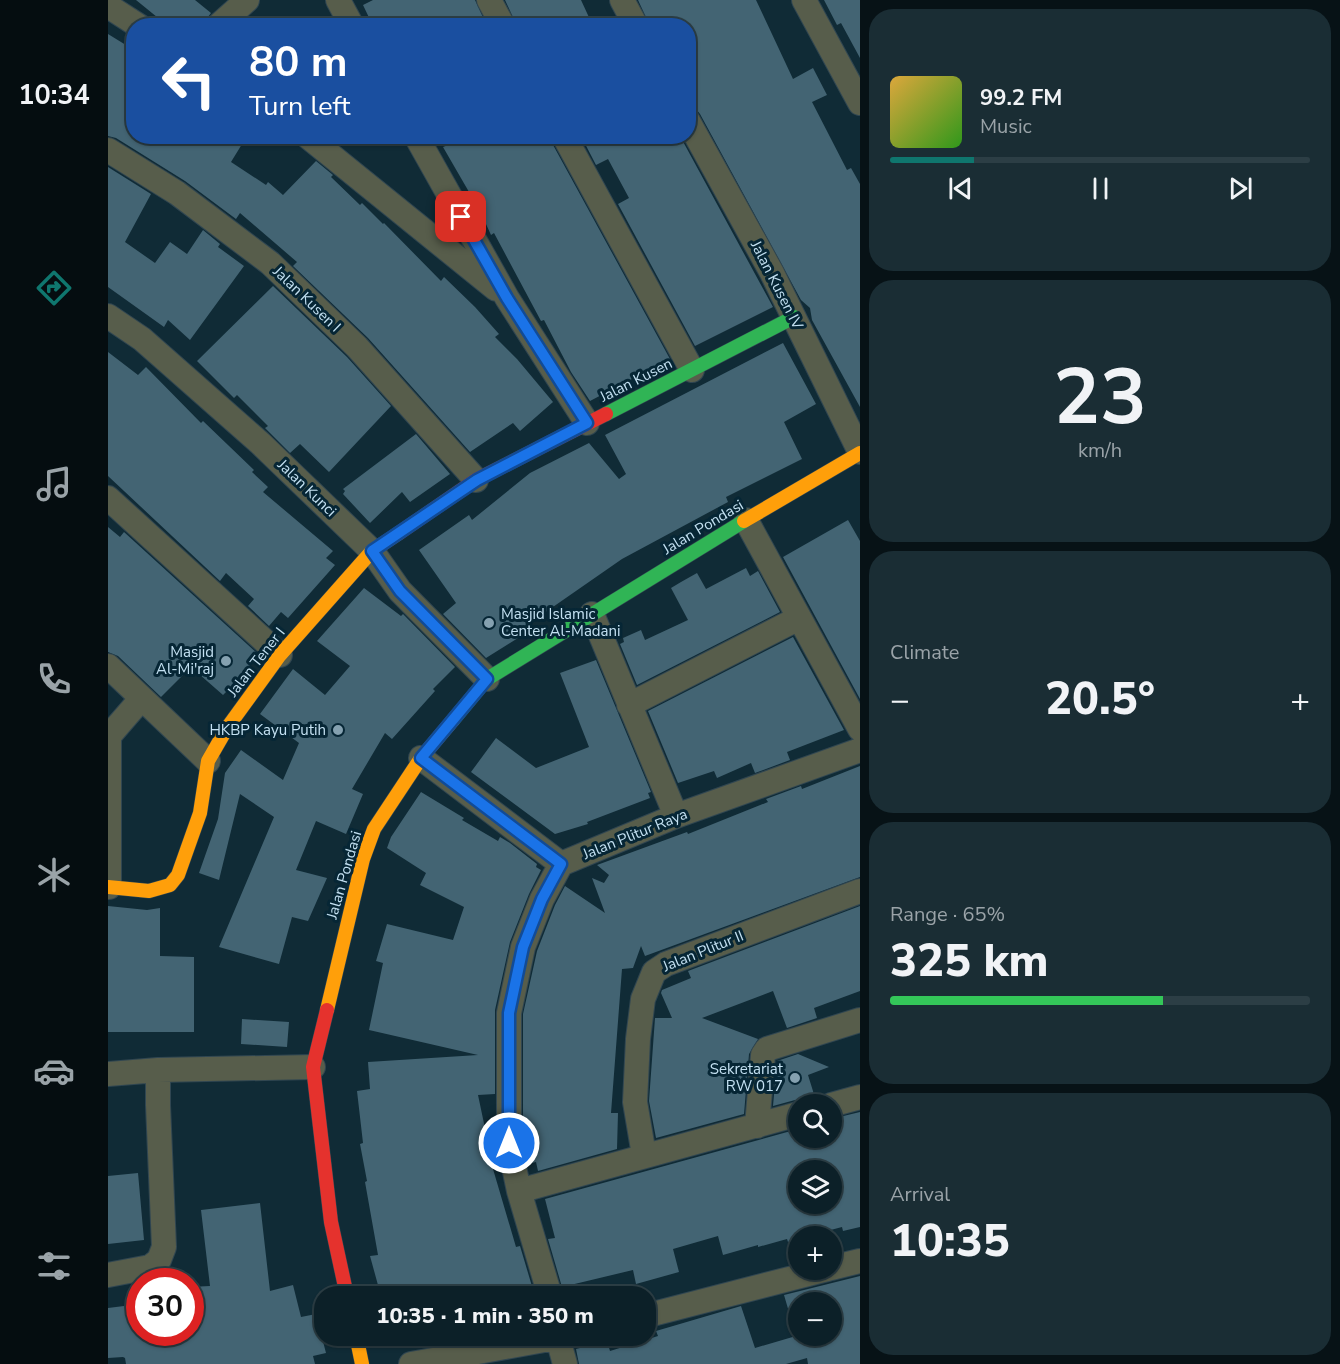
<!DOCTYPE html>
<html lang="en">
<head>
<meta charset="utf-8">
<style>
  body { margin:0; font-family:"Nunito Sans",sans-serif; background:#1a2d34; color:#f1f3f6; height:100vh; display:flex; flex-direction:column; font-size:22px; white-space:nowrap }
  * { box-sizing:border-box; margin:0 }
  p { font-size:20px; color:#9aa3a8 }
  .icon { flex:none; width:33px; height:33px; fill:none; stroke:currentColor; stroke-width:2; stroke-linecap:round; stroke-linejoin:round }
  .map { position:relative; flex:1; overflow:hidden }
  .side { display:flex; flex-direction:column; gap:9px; padding:9px; background:#071216; width:480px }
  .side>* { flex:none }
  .guide { position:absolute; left:18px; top:18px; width:570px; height:126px; border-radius:24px; box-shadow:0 2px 4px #0004,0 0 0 2px #2c3e45; background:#1a4fa0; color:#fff; overflow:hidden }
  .fabs { position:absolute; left:680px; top:1094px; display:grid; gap:12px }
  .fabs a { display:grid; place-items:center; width:54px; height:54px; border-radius:50%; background:#0c2028; box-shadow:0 2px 4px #0004,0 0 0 2px #2c3e45; font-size:30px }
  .speed { position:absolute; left:18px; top:1268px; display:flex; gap:12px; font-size:30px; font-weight:700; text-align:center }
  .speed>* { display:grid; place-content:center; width:78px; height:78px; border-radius:50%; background:#0c2028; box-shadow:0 2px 4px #0004,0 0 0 2px #2c3e45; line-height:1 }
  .speed .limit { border:9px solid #d22; background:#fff; color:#111 }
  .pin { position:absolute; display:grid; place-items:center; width:51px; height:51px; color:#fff; margin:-26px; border-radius:12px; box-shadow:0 3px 9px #0006 }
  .me { position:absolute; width:66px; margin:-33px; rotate:0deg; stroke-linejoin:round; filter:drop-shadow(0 0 4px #0008) }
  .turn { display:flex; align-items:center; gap:21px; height:126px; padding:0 24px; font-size:27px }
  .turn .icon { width:78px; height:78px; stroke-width:2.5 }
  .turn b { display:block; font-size:42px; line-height:51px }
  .big { font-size:45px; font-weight:800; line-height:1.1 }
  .side .card { flex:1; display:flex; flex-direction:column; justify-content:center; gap:9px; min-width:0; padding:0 21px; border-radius:24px; background:#1a2d34 }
  .side .dial { align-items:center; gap:0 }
  .dial b { font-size:78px; line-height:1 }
  .song { display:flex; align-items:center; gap:18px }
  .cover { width:72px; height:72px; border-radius:9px; background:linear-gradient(135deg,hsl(40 70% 55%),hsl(110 70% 35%)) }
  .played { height:6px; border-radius:3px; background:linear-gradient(90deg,#0f766e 20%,#2c3e45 20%) }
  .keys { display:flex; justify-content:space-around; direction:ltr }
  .heat { display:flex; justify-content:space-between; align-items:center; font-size:33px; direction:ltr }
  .charge { height:9px; border-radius:4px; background:linear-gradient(90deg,#34c759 65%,#2c3e45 0) }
  .trip { position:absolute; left:206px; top:1286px; width:342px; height:60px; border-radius:24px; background:#0c2028; box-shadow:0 2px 4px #0004,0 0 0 2px #2c3e45; font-weight:800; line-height:60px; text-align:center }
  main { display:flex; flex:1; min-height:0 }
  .tabs { display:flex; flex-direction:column; width:108px; justify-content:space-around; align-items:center; background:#050d10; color:#9aa3a8 }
  .tabs .icon { width:42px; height:42px }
  .tabs .selected { color:#0f766e }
  .tabs b { font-size:27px; color:#f1f3f6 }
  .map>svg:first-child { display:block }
  .building { fill:#436473; fill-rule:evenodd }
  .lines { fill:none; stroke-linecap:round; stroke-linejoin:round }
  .street-casing { stroke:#304651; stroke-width:26 }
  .fast-casing { stroke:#304651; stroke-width:15 }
  .slow-casing { stroke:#304651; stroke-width:15 }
  .jam-casing { stroke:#304651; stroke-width:15 }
  .street { stroke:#575d4b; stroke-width:24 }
  .fast { stroke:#30b455; stroke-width:14 }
  .slow { stroke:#ff9f0a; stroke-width:14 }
  .jam { stroke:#e5322d; stroke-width:14 }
  .route-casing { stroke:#114b97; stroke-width:15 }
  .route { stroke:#1a73e8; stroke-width:10 }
  .poi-dot { fill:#85a1b0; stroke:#062635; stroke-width:2 }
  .labels { text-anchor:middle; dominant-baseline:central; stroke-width:6; stroke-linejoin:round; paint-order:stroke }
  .street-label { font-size:15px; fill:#c4e1f2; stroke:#062635 }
  .poi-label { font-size:15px; fill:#c4e1f2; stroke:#062635; text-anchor:end }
</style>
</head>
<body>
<main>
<nav class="tabs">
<b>10:34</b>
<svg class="icon selected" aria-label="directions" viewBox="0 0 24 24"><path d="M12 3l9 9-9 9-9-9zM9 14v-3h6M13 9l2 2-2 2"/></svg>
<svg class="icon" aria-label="music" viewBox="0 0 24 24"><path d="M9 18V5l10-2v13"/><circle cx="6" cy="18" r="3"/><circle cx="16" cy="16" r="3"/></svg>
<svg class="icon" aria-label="phone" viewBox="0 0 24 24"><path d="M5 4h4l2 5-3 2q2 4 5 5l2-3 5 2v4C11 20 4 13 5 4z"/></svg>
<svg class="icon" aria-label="climate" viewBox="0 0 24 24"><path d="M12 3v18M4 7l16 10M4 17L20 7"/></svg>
<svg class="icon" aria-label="car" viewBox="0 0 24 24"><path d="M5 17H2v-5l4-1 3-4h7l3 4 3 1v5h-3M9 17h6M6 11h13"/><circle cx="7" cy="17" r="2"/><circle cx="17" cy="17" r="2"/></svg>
<svg class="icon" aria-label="filters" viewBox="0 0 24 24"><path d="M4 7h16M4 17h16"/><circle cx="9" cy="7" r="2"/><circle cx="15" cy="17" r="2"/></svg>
</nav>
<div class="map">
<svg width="752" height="1364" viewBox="0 0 752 1364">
  <rect width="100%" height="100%" fill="#102b36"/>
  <path class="building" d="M28 0H87L103 13 97 21 96 26H60Z
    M265 0H367L379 26H265L255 5Z
    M397 0H473L485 26H409Z
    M530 0H648L685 79 705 68 719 95 704 102 739 170 743 168 752 184V407L704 320 702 308 693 300 592 114 588 109 580 107V26H542Z
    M716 0H752V58L733 23 729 25Z
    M0 34 26 50V136H139L123 162 158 185 160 182 175 195 208 161 225 175 223 177 252 205 254 203 275 224 276 223 333 281 336 277 367 307 391 334 387 337 409 359 445 402 412 431 405 423 362 452 260 338 185 266 189 262 132 213 128 219 77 181 8 138 0 136Z
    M335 136H442L444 143 562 359 482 401 463 372 436 320 433 321 386 233 383 235 372 211 335 147 340 145Z
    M473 136H572L665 307 587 346 510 204 521 198 500 159 488 165Z
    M0 167 43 194 17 242 47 263 62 242 79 254 95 230 112 244 110 247 136 266 82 340 60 320 56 327 0 287Z
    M165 286 239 357 283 406 221 472 192 444 182 453 157 428 160 426 129 395 126 398 89 361Z
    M675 343 708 404 676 422 694 459 618 497 620 502 514 559 419 625 423 630 378 658 335 614 348 603 311 550 361 515 364 520 422 473 481 443 511 479 518 474 497 435Z
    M0 352 30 375 38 367 93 423 95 421 146 470 144 472 160 487 155 492 225 551 218 558 227 565 180 618 173 612 161 626 140 606 146 599 118 573 112 581 0 476Z
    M308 434 342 474 302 502 294 492 262 523 235 494 237 491 235 489Z
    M740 520 752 541V699L675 557Z
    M0 527 12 537 16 532 150 654 122 692 120 690 115 695 83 667 53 697 10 656 0 652Z
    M638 568 642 576 650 571 672 612 529 685 512 644 516 642 515 638 533 630 537 640 580 620 563 588 573 582 589 573 598 589Z
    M256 588 293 616 295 614 347 667 325 689 327 691 284 739 277 733 244 789 255 794 238 834 208 821 188 870 219 878 200 921 184 917 171 964 111 947 166 817 132 794 111 880 91 873 110 819 117 773 133 750 175 780 191 743 152 714 185 669 217 695 242 666 209 641Z
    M685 637 736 730 679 752 682 760 647 773 643 763 609 778 606 771 570 783 540 711Z
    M488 660 543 792 540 793 542 798 479 822 480 824 447 834 363 772 388 738 428 768 481 747 452 673Z
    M752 766V877L537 956 533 946 525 968 514 969 503 1113H510L509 1149 430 1171 428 1162 420 1164 415 1142V1014L429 951 447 905 457 886 497 913 484 878 496 883 501 875 489 865 579 832 580 834 660 802 658 799 693 786 694 789Z
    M313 792 356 818 354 820 390 841 392 837 402 843 429 864 428 867 433 870 421 894 402 942 387 1010V1094L370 1095 378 1133 387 1132V1146L392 1168 385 1169 408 1247 412 1246 426 1293 414 1296H273L262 1256 270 1255 257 1182 259 1181 252 1144 255 1143 249 1091 262 1089 260 1062 370 1055 261 1030 275 963 268 961 279 924 345 940 356 907 312 885 318 873 279 848 283 837Z
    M0 906 39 910 52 908V956L86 957V1032H0Z
    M752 906V991L706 1008 709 1018 679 1028 665 991 594 1018 650 1039 641 1054 636 1114 548 1138 541 1101 547 1018H564L553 993 554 990 583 978 580 971Z
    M134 1019 181 1022 179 1047 133 1044Z
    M690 1054 721 1067 700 1075 709 1104H700L694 1100H687L665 1106 669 1061Z
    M752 1112V1227L735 1231 734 1227 700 1236H690V1239L680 1242 679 1239 650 1247V1245L615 1255 610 1236 565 1249 571 1272 528 1284 525 1270 454 1287 440 1239 447 1238 437 1199 690 1129V1137H723V1119ZM690 1170H723V1203H690Z
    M30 1173 36 1240 0 1244V1176Z
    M152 1203 162 1291 185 1285 193 1317 208 1314 218 1353 205 1356 207 1364H18L17 1358 15 1357 0 1358V1308L32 1304V1332H82V1287L102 1286 93 1210Z
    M752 1276V1364H700L699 1358 678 1364H471L468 1349 499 1341 502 1351 550 1336 548 1331 633 1306 647 1348 688 1336 676 1295ZM690 1302H723V1335H690Z"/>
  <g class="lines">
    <g class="street-casing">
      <path id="street" d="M230 0 244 26
        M381 0 395 26
        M514 0 528 26
        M696 0 752 103
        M0 6 31 26
        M110 26 139 0
        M580 121 664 273 752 452
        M199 136 388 289
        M308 136 399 298 479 423
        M456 136 584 370
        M0 150 69 193 162 263 249 347 368 480
        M0 316 34 339 152 443 264 551 292 591 379 679
        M0 498 172 655
        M638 520 752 729
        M484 614 568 816
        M0 666 100 761
        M521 705 691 618
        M313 758 453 864
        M1 887V736L33 699
        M0 1074 50 1070 205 1067
        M723 1105 752 1097
        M649 1126 655 1055 659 1049 752 1020
        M536 1155 527 1102 530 1039 535 999 546 972 558 964 752 891
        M411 1191 690 1114
        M723 1268 752 1261
        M0 1275 42 1267 51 1260 56 1247 50 1105V1070
        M442 1296 411 1191 401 1143V1013L415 947 434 899 453 864 568 816 752 750
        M537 1316 720 1269
        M449 1335 457 1364
        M303 1364 464 1335"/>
    </g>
    <g class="fast-casing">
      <path id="fast" d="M498 414 686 317
        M345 720 379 679 636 521"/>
    </g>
    <g class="slow-casing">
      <path id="slow" d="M636 521 752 453
        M0 887 41 891 62 885 70 875 92 813 100 761 119 728 172 655 264 551 291 533
        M219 1010 255 859 266 829 313 758 345 720
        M248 1335 254 1364"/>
    </g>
    <g class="jam-casing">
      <path id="jam" d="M291 533 368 480 498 414
        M219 1010 205 1067 223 1222 239 1296"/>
    </g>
    <use href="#street" class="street"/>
    <use href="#fast" class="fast"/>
    <use href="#slow" class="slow"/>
    <use href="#jam" class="jam"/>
  </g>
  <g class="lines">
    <g class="route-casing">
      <path id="route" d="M353 217 399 298 479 423 369 480 264 551 292 591 379 679 313 758 453 864 434 899 415 947 401 1013V1143"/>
    </g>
    <use href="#route" class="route"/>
  </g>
  <g class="poi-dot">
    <circle cx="381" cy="623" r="6"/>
    <circle cx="118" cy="661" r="6"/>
    <circle cx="230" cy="730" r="6"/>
    <circle cx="687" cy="1078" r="6"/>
  </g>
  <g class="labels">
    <g class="street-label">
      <text transform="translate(669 285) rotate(63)">Jalan Kusen IV</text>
      <text transform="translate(199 299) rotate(44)">Jalan Kusen I</text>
      <text transform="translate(528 380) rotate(-27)">Jalan Kusen</text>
      <text transform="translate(199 488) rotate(44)">Jalan Kunci</text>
      <text transform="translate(595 527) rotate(-31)">Jalan Pondasi</text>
      <text transform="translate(148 662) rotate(-52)">Jalan Tener I</text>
      <text transform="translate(527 834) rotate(-22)">Jalan Plitur Raya</text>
      <text transform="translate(236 875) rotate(-74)">Jalan Pondasi</text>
      <text transform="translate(595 951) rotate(-22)">Jalan Plitur II</text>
    </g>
    <g class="poi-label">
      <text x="393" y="614" text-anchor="start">Masjid Islamic<tspan x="393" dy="17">Center Al-Madani</tspan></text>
      <text x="106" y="652">Masjid<tspan x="106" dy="17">Al-Mi'raj</tspan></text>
      <text x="218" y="730">HKBP Kayu Putih</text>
      <text x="675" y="1069">Sekretariat<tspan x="675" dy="17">RW 017</tspan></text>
    </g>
  </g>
</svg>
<div class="fabs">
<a><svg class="icon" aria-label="search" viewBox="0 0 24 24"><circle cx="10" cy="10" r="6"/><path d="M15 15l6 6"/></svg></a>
<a><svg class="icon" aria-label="layers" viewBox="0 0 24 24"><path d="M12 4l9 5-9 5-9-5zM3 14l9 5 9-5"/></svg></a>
<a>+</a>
<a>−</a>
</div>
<div class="speed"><div class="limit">30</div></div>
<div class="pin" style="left:353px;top:217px;background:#d93025"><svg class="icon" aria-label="arrive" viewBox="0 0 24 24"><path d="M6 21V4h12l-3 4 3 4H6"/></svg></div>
<svg class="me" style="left:401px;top:1143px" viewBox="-20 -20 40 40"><circle r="17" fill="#1a73e8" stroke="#fff" stroke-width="3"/><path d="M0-11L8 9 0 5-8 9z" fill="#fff"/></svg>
<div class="trip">10:35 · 1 min · 350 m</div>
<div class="guide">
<div class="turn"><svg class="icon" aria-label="left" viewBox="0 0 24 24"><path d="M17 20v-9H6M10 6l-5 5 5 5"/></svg><div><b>80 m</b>Turn left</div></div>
</div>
</div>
<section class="side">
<div class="card">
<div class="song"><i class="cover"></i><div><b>99.2 FM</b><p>Music</p></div></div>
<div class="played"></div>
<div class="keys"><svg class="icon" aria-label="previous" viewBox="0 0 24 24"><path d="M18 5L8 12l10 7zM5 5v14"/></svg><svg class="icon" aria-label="pause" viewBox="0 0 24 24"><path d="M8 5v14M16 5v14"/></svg><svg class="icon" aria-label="next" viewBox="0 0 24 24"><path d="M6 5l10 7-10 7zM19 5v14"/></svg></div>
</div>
<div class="card dial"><b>23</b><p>km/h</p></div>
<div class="card"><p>Climate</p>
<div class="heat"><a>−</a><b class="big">20.5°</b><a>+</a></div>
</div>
<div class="card"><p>Range · 65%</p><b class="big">325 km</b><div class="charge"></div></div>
<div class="card"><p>Arrival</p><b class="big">10:35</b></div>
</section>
</main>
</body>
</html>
